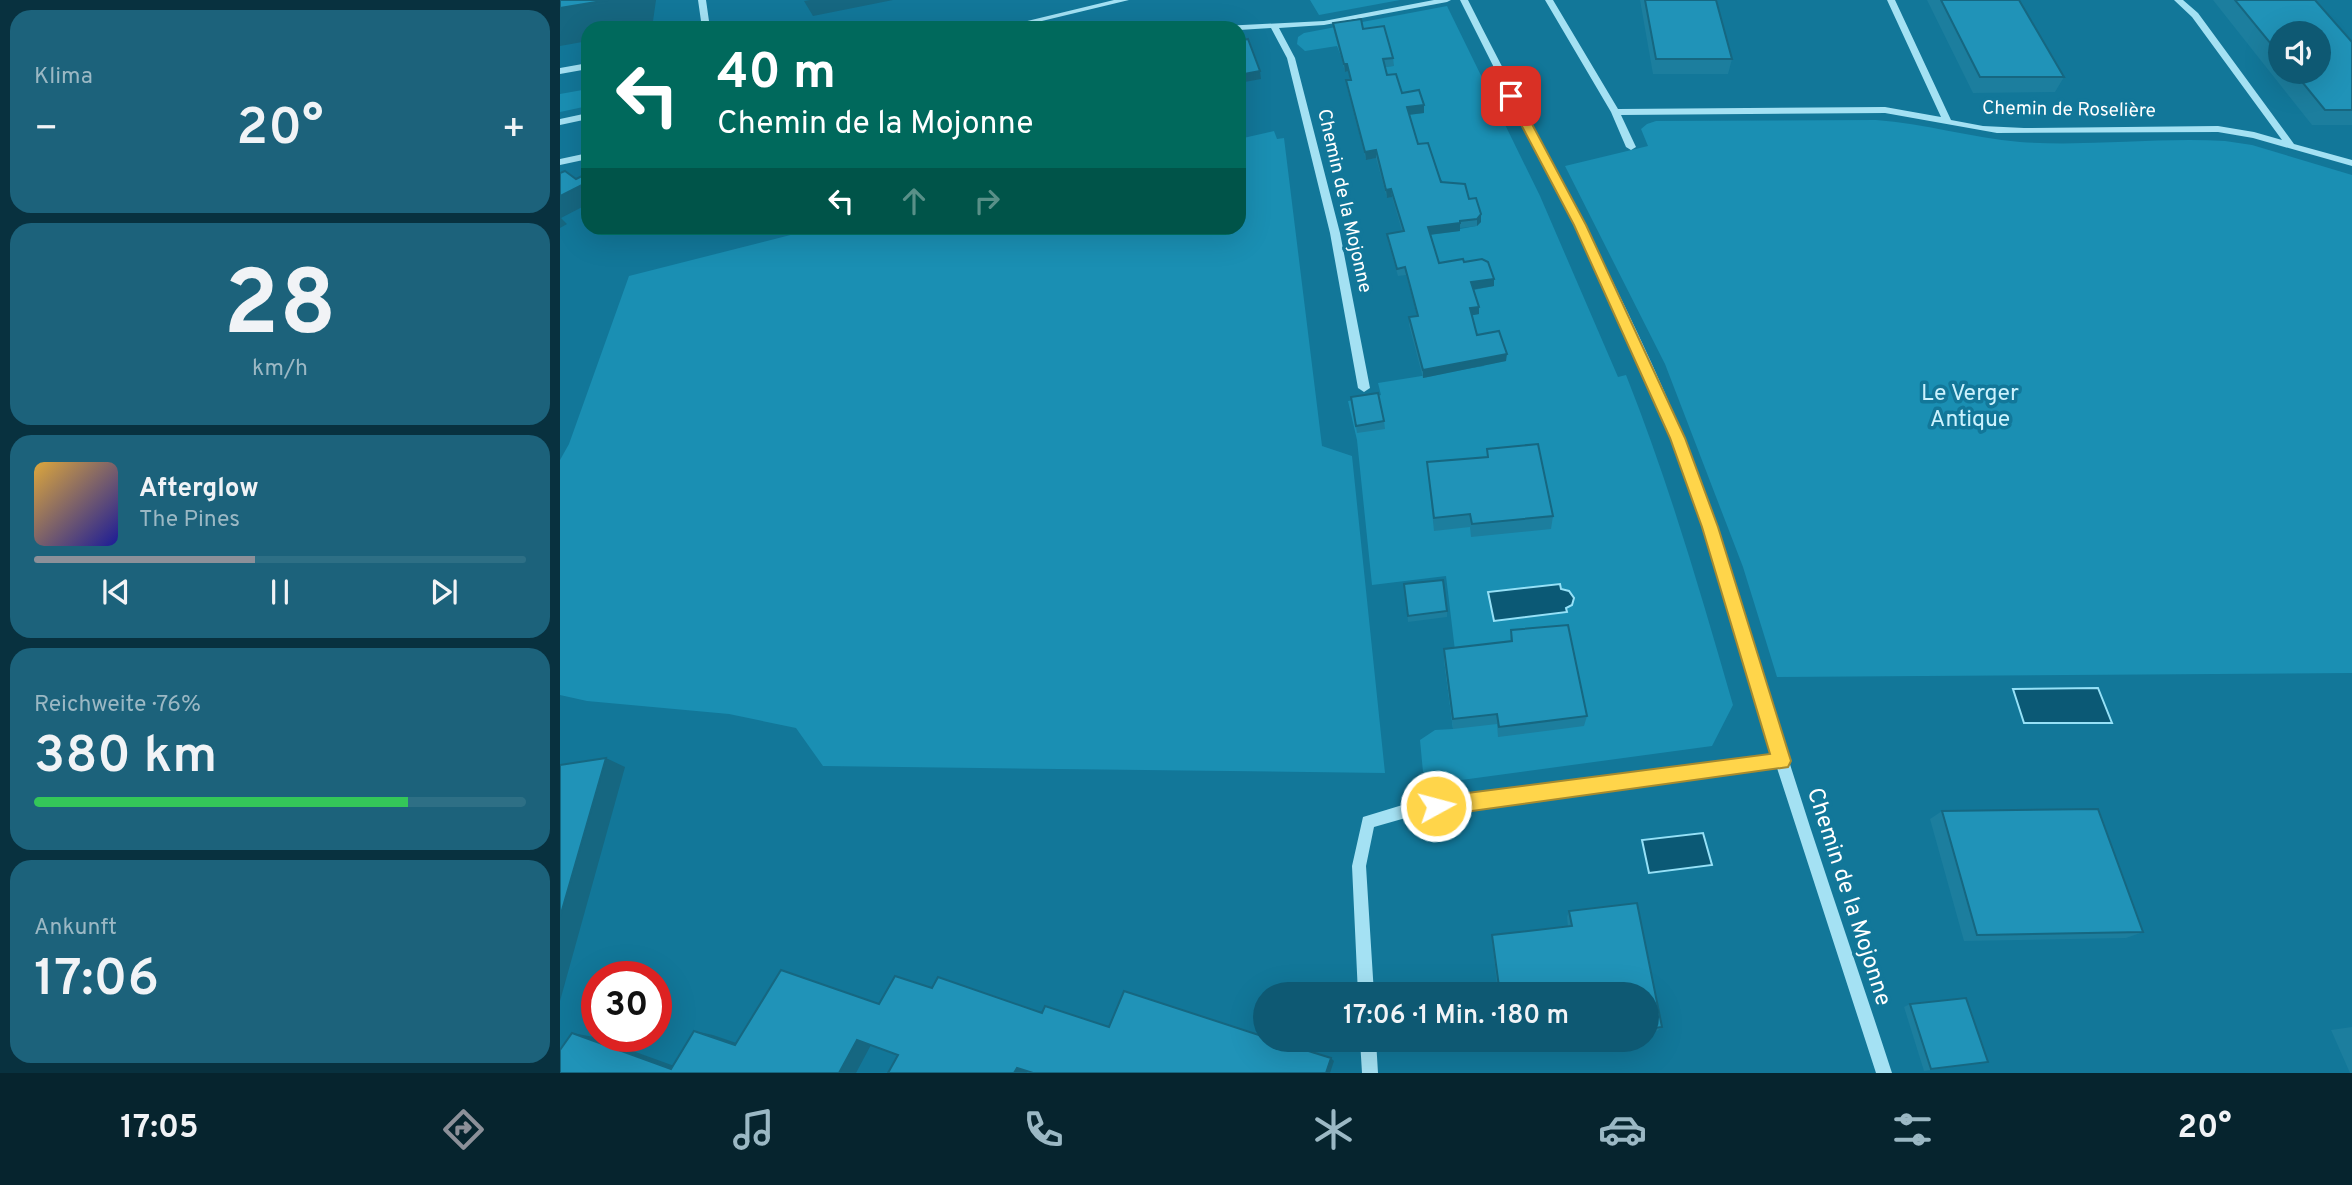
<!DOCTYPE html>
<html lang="de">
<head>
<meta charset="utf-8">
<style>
  body { margin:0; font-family:Overpass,sans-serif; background:#1c627b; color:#f1f3f6; height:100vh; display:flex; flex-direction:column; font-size:26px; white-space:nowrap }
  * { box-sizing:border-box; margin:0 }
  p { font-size:23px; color:#9bb8c4 }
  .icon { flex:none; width:38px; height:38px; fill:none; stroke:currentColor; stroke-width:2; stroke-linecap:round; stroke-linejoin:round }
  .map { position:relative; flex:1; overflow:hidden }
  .side { display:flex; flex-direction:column; gap:10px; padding:10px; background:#08313f; width:560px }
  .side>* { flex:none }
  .guide { position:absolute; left:21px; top:21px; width:665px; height:214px; border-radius:21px; box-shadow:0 7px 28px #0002; background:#00695c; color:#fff; overflow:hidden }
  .controls { position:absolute; left:1708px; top:21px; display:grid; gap:14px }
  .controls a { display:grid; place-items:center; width:63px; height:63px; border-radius:50%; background:#0e5973; box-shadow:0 7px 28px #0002; font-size:35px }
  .speed { position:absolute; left:21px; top:961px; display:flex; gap:14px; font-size:35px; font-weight:700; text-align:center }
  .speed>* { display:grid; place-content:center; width:91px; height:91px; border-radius:50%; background:#0e5973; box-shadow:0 7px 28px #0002; line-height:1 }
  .speed .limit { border:10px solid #d22; background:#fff; color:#111 }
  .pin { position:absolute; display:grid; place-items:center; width:60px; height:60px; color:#fff; margin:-30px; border-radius:14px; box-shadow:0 4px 10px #0006 }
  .me { position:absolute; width:77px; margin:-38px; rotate:83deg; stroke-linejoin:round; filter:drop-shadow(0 0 5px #0008) }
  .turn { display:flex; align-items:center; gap:24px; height:147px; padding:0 21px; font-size:32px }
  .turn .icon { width:91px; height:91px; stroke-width:2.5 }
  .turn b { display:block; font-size:49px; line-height:60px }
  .lanes { display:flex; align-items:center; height:66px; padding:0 21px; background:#0003; justify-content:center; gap:35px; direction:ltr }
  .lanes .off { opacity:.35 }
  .big { font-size:52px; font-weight:600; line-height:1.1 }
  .side .tile { flex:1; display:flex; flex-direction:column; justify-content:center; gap:10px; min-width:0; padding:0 24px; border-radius:21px; background:#1c627b }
  .side .dial { align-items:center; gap:0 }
  .dial b { font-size:91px; line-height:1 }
  .song { display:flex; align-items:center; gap:21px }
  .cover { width:84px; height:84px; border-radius:10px; background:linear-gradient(135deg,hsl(40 70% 55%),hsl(240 70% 35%)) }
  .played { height:7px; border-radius:4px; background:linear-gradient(90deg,#8c9099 45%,#2e6f85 45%) }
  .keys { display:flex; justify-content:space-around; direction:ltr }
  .heat { display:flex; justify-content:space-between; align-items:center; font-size:38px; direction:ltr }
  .charge { height:10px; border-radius:5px; background:linear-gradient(90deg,#34c759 76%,#2e6f85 0) }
  .trip { position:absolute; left:693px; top:982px; width:406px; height:70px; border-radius:35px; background:#0e5973; box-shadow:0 7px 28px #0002; font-weight:600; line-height:70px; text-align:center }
  .menu { display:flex; height:112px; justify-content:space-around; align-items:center; background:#06242e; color:#9bb8c4 }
  .menu .icon { width:49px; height:49px }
  .menu .active { color:#8c9099 }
  .menu b { font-size:32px; color:#f1f3f6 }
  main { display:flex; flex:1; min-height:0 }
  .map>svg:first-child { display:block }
  .green { fill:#1a8fb3 }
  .water { fill:#0b5975; stroke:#96e1f7; stroke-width:2 }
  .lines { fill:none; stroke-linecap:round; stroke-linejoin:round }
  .minor { fill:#a4e1f3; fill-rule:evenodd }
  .wall { fill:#1c7e9e; fill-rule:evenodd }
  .shaded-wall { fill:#166781 }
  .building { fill:#2093b8; stroke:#166781; stroke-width:2 }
  .route { fill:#ffd54a; stroke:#a68a30; stroke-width:2 }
  .labels { text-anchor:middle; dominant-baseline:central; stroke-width:7; stroke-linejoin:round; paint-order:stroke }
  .far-street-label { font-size:19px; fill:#fff; stroke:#127799 }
  .park-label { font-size:23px; fill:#ccf2fd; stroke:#127799 }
  .street-label { font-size:23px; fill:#fff; stroke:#127799 }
</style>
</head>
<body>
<main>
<section class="side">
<div class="tile"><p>Klima</p>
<div class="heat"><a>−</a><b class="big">20°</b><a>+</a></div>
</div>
<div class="tile dial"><b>28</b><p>km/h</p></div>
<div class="tile">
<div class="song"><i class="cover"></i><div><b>Afterglow</b><p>The Pines</p></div></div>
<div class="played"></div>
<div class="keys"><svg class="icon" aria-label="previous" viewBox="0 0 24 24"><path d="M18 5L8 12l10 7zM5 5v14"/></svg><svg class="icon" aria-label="pause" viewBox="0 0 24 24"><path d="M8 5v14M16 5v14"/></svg><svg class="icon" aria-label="next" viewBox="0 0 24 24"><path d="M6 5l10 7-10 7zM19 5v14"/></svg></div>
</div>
<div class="tile"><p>Reichweite · 76%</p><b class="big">380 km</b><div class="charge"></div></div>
<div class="tile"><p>Ankunft</p><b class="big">17:06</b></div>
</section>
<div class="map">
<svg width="1792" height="1073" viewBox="0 0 1792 1073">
  <rect width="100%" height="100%" fill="#127799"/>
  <path class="green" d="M750 0H840L759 15Z
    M887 6 980 196 1058 377 1066 375C1109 483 1141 594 1173 705L1152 746 894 781 863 772 860 740 875 730 893 729 884 660 896 659 886 576 812 585 797 440 788 401 821 395 818 383 924 366 909 316 911 290 933 286 879 270 868 235 916 226 921 221C872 176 841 132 823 67L833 66 781 56 777 46 745 51 737 44 738 37 744 33Z
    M28 89V106L0 112V94Z
    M1316 120C1364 123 1411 138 1460 142 1528 147 1597 137 1665 141L1692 145 1792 175V673L1217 677 1183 567 1105 364 1005 166 1088 146 1081 129 1087 124 1096 121Z
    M714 131 717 139 724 138 762 446 792 456 825 773 263 766 236 728 169 714 27 701 0 695V460L9 444 69 276 258 228H679V139Z"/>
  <path class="water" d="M1000 584 1001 589 1009 591 1014 598 1012 605 1006 608 1007 612 934 621 928 592Z
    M1538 688 1552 723H1464L1453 689Z
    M1143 833 1152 865 1089 873 1082 840Z"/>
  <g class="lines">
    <path class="minor" d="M138 0H146L150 28H142Z
      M554 0H569L453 28H438Z
      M874 0H891L887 2 764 25 719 28 735 58 780 233 810 388 804 392 798 388 770 233 727 58 711 28 679 30V28H659L663 26 764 21Z
      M900 0H908C987 157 1076 311 1139 476 1174 568 1199 664 1228 758 1261 864 1298 968 1332 1073H1316L1217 768 849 817 814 827 806 866 814 994H798L792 866 803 817 849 803 1213 755C1182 649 1155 541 1112 438 1050 288 972 145 900 0Z
      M985 0H993L1058 109 1325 107 1381 117 1327 0H1335L1391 120 1423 126 1464 128 1658 126 1694 132 1722 140 1632 17 1614 0H1623L1638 13 1734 144 1792 160V166L1693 138 1658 132 1437 133 1325 113 1061 115 1076 147 1071 150 1066 147 1051 112Z
      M28 63V69L0 74V68Z
      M28 113V119L0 125V119Z
      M28 153V159L0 165V159Z
      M800 1040H816L818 1073H802Z"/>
  </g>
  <path class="wall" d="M1080 0H1156L1172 59 1168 74H1093Z
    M1367 0H1459L1504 77 1495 92 1413 93Z
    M1653 0H1755L1792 42V125H1752ZM1720 33 1759 72H1720Z
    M773 23 803 29 833 58 834 66 825 67 827 75 842 93 864 105V113L849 115 858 144 881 182 909 199 921 214V222L917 226 900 228V231L870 235 879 263 904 262 934 286 914 290 919 314 912 315 917 335 946 361 863 378 849 325V317L857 316 846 275 838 276 828 242 827 234 842 231 832 197 827 198 816 158 806 160 787 88 786 80H790L788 71 785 72 774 31Z
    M791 397 824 421 825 429 797 433Z
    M927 449 993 516 991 529 911 537 910 527 874 531 867 462 927 457Z
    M844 584 887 611V617L848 622Z
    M951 630 1027 716 1024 726 938 737 937 724 893 729 884 660V649L950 642Z
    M1382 811 1583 932 1566 938 1404 941 1370 819Z
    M1077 903 1102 1027 1097 1031 1087 1032V994H938L932 941V935L1008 927 1007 917 1009 911Z
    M1350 1004 1428 1062 1364 1071 1344 1007Z
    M1792 1027V1073H1790L1771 1030Z
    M999 1040H1032L999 1044Z"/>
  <path class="shaded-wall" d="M48 0H96L92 28H28V41L0 46V8Z
    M250 0H333L253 16 244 1Z
    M784 64H787L788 71 785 72Z
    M700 71 701 79 679 83V75Z
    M864 105V113L847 115V107Z
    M816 150V158L806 160 805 152Z
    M22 185 28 192V204L1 218 7 224 0 228V196Z
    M831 189 832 197 827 198 826 190Z
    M921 214V222L917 226V219Z
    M900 223V231L868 235V227Z
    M934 279V286L911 290V282Z
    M919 307V314L909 316 910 308Z
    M947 354 946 361 863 378V370Z
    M46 758 65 767 0 1001V917Z
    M134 1031 153 1035 194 1049 175 1045Z
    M12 1033 34 1037 131 1072 111 1069Z
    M297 1040 312 1043 296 1073H279Z
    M771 1058 774 1061 770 1073H766Z
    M457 1068 468 1071 467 1073H454Z"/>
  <path class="building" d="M0 0H48L0 8Z
    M1085 0H1156L1172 59H1096Z
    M1381 0H1459L1504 77H1420Z
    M1675 0H1755L1792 42V110H1765L1734 72H1759V33H1720V55Z
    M801 19 803 29 824 26 833 58 823 59 827 75 836 74 842 93 859 90 864 105 847 107 858 144 868 143 881 182 905 184 909 199 916 198 921 214 917 219 900 221V223L868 227 879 263 903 259 904 262 922 259 928 262 934 279 911 282 919 307 910 308 917 335 939 331 947 354 863 370 849 317 858 316 845 267 837 269 827 234 844 231 831 189 826 190 816 150 805 152 786 80H791L787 64H784L773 23Z
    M688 39 700 71 679 75V41Z
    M5 171 16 179 28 173V190L22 185 0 196V173Z
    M818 393 824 421 796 426 791 397Z
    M978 444 993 516 912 524 910 514 874 518 867 462 928 457 927 449Z
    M883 580 887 611 848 616 844 584Z
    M1008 625 1027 716 939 727 937 714 893 719 884 649 952 641 951 630Z
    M46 758 0 917V765Z
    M1538 809 1583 932 1417 935 1382 811Z
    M1077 903 1102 1027 1087 1029V994H940L932 935 1012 926 1009 911Z
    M221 970 319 1004 335 976 372 988 378 977 482 1013 485 1006 549 1027 564 991 705 1037V1040H713L771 1058 766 1073H473L457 1068 454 1073H328L338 1055 297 1040 279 1073H0V1050L12 1033 111 1069 134 1031 175 1045Z
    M1406 998 1428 1062 1371 1069 1350 1004Z"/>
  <path class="route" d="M951 93 957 96 1026 225 1125 438 1158 527 1231 761 1228 767 876 816 869 813 867 806 869 800 876 797 1210 754 1142 527 1110 438 1014 225 946 96Z"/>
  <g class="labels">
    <g class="far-street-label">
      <text transform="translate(1509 110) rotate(1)">Chemin de Roselière</text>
      <text transform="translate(784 201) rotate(77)">Chemin de la Mojonne</text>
    </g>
    <g class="park-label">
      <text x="1410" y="394">Le Verger<tspan x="1410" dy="26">Antique</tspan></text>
    </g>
    <g class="street-label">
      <text transform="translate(1288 897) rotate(72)">Chemin de la Mojonne</text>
    </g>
  </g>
</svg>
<div class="controls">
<a><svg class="icon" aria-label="sound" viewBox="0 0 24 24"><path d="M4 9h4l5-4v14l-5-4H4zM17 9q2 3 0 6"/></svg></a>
</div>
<div class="speed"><div class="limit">30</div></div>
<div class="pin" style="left:951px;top:96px;background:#d93025"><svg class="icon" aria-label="arrive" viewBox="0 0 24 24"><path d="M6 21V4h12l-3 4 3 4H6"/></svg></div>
<svg class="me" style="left:876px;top:806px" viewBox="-20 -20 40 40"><circle r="17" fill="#ffd54a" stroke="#fff" stroke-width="3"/><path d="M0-11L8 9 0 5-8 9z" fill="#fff"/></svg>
<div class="trip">17:06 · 1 Min. · 180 m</div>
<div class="guide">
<div class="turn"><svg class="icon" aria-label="left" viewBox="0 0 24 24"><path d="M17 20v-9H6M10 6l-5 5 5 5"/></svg><div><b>40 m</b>Chemin de la Mojonne</div></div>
<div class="lanes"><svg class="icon" aria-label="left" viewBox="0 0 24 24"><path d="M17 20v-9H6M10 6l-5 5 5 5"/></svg><svg class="icon off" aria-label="ahead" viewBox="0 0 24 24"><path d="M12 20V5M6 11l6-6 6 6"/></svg><svg class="icon off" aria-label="right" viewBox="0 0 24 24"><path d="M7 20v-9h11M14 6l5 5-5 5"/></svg></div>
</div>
</div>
</main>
<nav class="menu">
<b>17:05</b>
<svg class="icon active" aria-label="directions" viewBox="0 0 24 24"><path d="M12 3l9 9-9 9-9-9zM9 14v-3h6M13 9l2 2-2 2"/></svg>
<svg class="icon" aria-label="music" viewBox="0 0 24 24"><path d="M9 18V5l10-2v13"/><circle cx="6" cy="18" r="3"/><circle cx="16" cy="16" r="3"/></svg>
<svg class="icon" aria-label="phone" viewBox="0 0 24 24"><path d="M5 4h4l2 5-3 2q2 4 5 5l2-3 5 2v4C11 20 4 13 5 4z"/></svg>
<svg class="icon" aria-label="climate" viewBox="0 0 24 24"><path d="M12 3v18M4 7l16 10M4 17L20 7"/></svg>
<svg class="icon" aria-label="car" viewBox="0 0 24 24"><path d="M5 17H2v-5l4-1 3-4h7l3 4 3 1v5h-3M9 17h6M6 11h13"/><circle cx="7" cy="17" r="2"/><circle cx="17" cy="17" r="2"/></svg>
<svg class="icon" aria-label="filters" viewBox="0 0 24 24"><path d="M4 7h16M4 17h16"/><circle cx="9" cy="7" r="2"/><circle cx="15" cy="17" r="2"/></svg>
<b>20°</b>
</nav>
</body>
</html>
